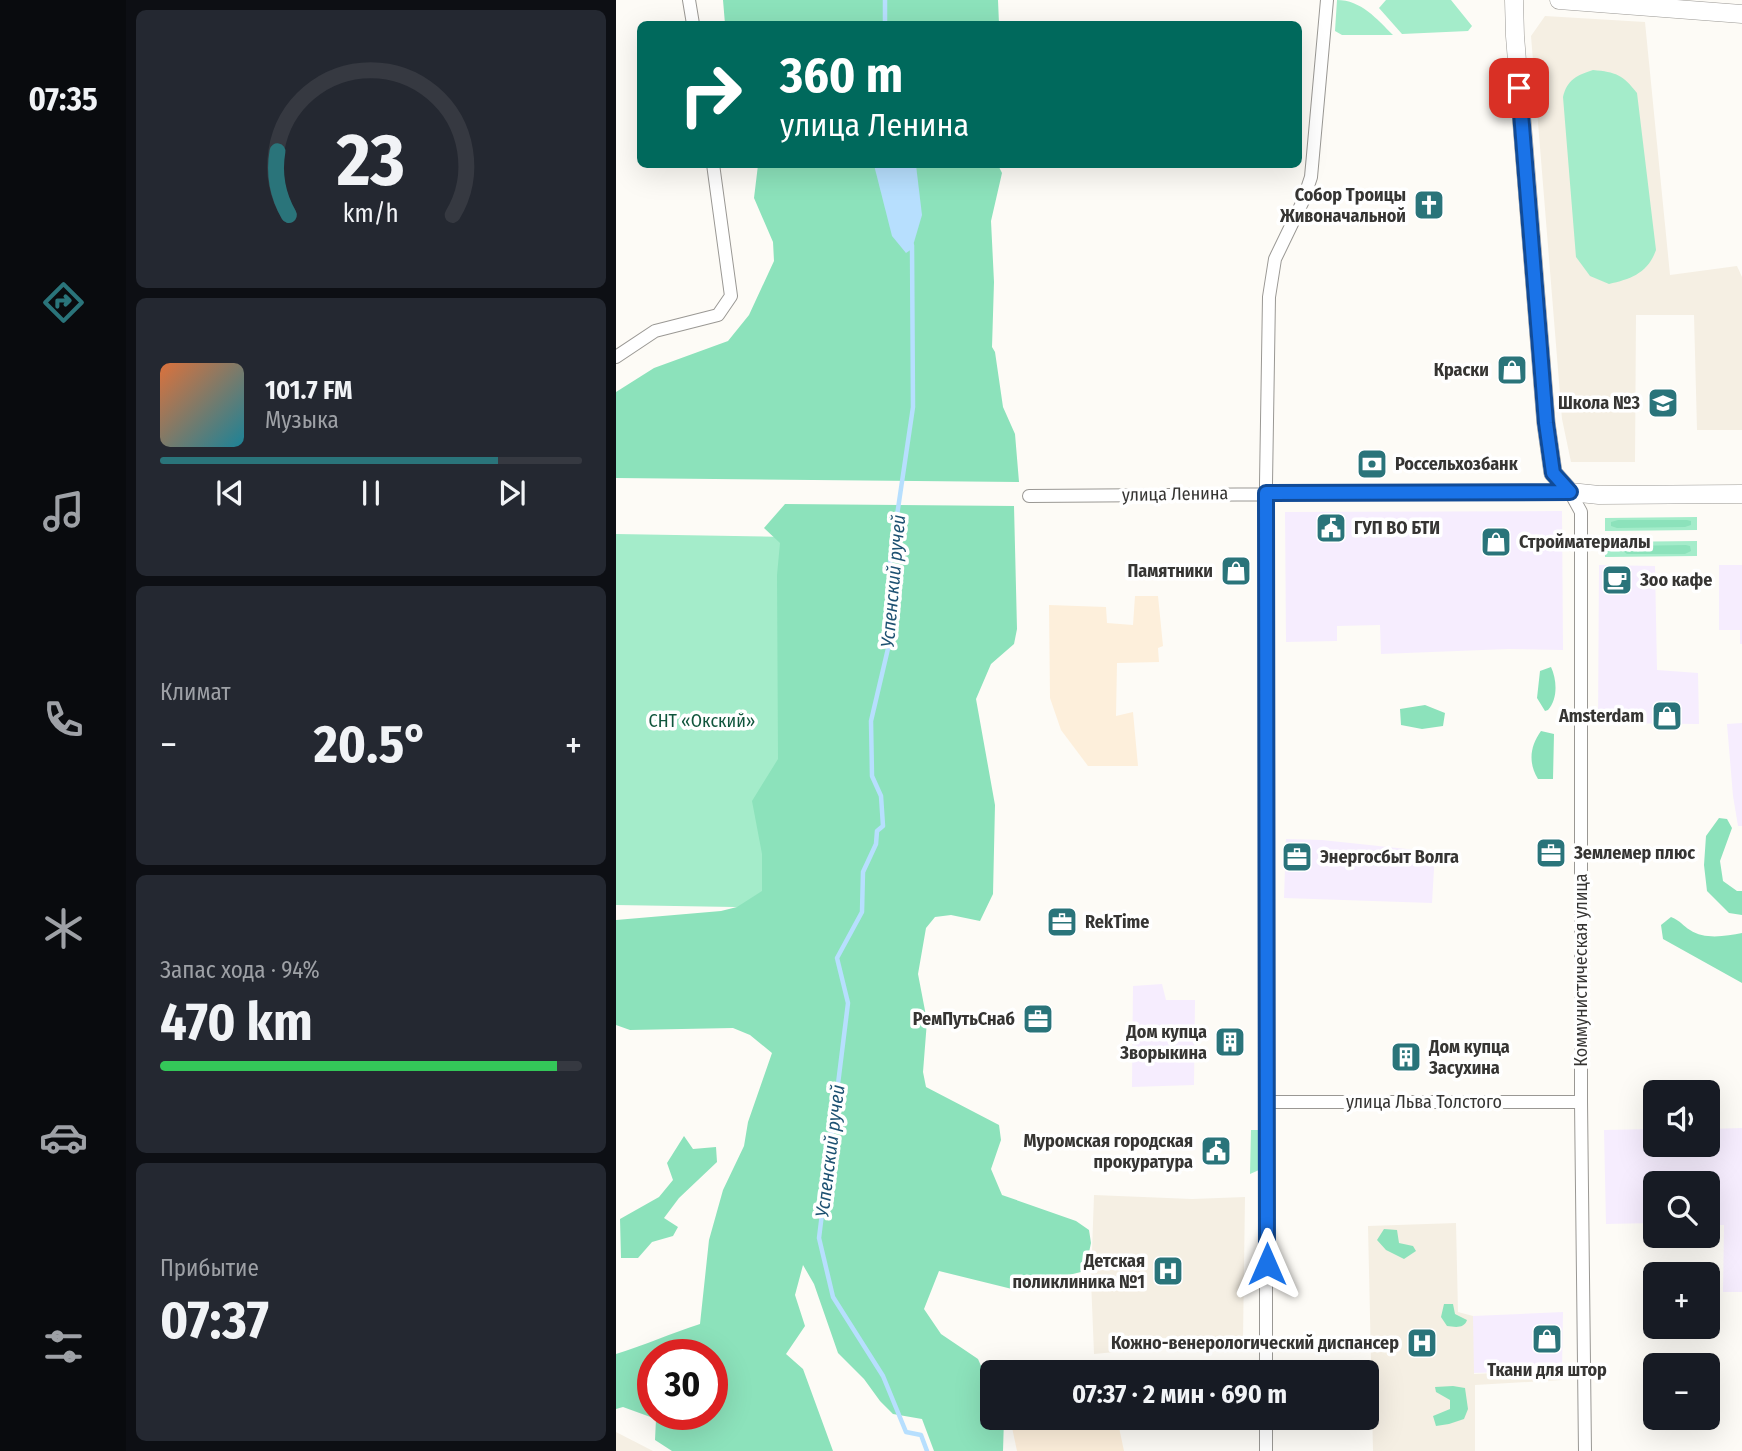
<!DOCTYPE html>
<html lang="ru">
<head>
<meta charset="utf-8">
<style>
  body { margin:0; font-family:"Fira Sans Condensed",sans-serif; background:#242831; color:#f1f3f6; height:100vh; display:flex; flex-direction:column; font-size:26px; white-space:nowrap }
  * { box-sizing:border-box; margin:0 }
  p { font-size:23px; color:#9ea1a6 }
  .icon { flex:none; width:38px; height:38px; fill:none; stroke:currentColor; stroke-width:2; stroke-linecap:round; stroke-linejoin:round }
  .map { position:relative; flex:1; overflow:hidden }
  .panel { display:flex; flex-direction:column; gap:10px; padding:10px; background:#0d0f14; width:490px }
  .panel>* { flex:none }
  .top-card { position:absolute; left:21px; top:21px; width:665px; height:147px; border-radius:10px; box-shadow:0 7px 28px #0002; background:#00695c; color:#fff; overflow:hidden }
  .tools { position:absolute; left:1027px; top:1080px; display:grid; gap:14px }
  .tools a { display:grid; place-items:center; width:77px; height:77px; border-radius:10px; background:#171b24; box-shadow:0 7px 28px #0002; font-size:35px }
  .speed { position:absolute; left:21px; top:1339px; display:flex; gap:14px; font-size:35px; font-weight:700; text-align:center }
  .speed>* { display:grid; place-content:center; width:91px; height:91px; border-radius:50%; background:#171b24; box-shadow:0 7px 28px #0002; line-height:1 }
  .speed .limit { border:10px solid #d22; background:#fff; color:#111 }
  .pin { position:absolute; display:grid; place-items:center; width:60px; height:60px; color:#fff; margin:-30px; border-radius:14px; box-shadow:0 4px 10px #0006 }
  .me { position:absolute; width:77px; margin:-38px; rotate:0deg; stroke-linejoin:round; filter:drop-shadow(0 0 5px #0008) }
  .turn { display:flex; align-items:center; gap:24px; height:147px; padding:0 28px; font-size:32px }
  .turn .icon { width:91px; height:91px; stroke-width:2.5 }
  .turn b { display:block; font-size:49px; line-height:60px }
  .big { font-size:52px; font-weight:700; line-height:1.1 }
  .panel .tile { flex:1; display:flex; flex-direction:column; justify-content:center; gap:10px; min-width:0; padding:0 24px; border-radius:10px; background:#242831 }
  .panel .dial { align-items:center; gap:0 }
  .dial svg { height:182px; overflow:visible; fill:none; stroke:#363941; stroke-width:7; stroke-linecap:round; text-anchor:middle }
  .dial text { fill:#f1f3f6; stroke:none }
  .song { display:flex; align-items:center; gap:21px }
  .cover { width:84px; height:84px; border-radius:10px; background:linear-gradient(135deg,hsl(20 70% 55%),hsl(190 70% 35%)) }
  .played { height:7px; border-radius:4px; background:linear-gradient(90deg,#2a747a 80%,#363941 80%) }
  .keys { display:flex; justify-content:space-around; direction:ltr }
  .heat { display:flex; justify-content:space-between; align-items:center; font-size:38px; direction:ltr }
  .charge { height:10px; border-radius:5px; background:linear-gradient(90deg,#34c759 94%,#363941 0) }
  .trip { position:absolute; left:364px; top:1360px; width:399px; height:70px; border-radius:10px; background:#171b24; box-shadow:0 7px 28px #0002; font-weight:700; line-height:70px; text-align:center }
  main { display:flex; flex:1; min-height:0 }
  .menu { display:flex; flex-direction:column; width:126px; justify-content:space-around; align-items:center; background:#090b0e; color:#9ea1a6 }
  .menu .icon { width:49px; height:49px }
  .menu .selected { color:#2a747a }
  .menu b { font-size:32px; color:#f1f3f6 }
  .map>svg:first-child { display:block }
  .commercial { fill:#f6edfe }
  .industrial { fill:#fdefdb }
  .built { fill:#f5efe3 }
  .green { fill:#a4ecca }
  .forest { fill:#8ce2bb; fill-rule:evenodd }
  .water { fill:#b7dffe }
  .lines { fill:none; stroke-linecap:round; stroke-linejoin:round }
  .stream { stroke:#b7dffe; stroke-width:4.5 }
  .street-casing { stroke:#9a9894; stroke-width:14 }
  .secondary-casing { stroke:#9a9894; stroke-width:19 }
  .street { stroke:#fff; stroke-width:12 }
  .secondary { stroke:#fff; stroke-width:18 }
  .route-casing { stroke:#114b97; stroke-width:18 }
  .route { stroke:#1a73e8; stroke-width:12 }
  .labels { text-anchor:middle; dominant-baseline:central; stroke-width:7; stroke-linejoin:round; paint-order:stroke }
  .poi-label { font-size:18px; font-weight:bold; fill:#363533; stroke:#fff; text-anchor:end }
  .street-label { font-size:18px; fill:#363533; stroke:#fff }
  .park-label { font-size:18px; fill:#10553c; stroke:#fff }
  .water-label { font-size:19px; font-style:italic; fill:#1d5172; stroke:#fff }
</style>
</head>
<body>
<main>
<nav class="menu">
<b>07:35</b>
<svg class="icon selected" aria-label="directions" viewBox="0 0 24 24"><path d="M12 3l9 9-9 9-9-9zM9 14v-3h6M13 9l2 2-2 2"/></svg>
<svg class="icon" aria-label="music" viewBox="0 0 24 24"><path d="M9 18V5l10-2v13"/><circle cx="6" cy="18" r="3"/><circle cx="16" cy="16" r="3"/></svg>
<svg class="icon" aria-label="phone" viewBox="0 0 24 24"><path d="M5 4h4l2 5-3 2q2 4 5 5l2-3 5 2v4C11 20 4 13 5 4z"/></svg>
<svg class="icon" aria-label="climate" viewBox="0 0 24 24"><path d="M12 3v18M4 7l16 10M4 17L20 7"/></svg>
<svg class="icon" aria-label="car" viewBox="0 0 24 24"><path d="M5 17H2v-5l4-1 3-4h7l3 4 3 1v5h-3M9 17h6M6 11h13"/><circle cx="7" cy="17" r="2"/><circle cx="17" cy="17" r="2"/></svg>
<svg class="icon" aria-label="filters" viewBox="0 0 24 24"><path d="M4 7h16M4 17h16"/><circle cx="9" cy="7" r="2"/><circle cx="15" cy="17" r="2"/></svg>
</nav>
<section class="panel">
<div class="tile dial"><svg viewBox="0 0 100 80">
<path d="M14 69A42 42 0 1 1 86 69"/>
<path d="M14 69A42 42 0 0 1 9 41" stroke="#2a747a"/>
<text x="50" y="56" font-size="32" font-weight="700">23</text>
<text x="50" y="72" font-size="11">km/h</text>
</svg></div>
<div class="tile">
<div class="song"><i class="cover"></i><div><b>101.7 FM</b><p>Музыка</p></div></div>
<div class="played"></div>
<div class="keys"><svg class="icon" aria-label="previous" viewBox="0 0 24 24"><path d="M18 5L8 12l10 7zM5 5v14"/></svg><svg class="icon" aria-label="pause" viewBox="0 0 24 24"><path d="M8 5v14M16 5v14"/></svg><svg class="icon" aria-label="next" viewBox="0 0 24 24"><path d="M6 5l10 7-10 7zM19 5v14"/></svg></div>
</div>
<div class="tile"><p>Климат</p>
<div class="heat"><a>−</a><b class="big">20.5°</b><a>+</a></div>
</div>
<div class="tile"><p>Запас хода · 94%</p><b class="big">470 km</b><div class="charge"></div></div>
<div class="tile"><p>Прибытие</p><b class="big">07:37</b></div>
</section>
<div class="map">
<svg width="1126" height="1451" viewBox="0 0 1126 1451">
  <rect width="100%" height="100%" fill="#fdfbf6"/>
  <path class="commercial" d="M946 511 947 650 892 649 765 654 764 625 721 626V641L670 642 669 512Z
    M983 565 1039 566 1041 670 1082 673 1083 724 982 723Z
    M1103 565H1126V644H1124V630H1103Z
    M1126 723V826H1122L1117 796 1111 724Z
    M670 839 706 840 819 852 816 903 668 898Z
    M546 984 550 1000H579L578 1085 516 1087 517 986Z
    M1126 1128V1292H1107L1108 1225H1092V1183H1040L1039 1223 990 1224 988 1130 1039 1129 1040 1144H1092V1129Z
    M947 1312 946 1370 857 1373V1316Z"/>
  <path class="industrial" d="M519 596H542L547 646 542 648 543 662 501 663 500 716 517 712 522 766H472L445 730 434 698 433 605 490 607 491 623 517 625Z
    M394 1418H501L508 1451H401Z"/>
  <path class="built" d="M929 16 1029 22 1054 275 1121 266 1126 277V430H1081L1078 315H1020L1019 462H955L946 419 915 36Z
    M478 1195 576 1199 629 1197 627 1340 478 1354 475 1280Z
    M840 1223 842 1312 857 1316 858 1374 946 1370V1380L859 1385V1451H757L752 1226Z
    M0 1432 37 1451H0Z"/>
  <path class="green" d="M721 0C745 0 761 19 777 35H726L719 31Z
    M770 0H835L856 26 852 31 786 34 763 8Z
    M977 70C1000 72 1007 75 1021 93L1040 250C1032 273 1015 279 993 284L974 276 960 257 947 97C951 80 961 75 977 70Z
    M1081 517V530L989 531V518Z
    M0 534 173 537 170 908 0 905Z
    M1081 541V556L989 557V542Z
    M635 1130H644L643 1170 634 1174Z"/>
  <path class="forest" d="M107 0H382L383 24H109Z
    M142 165H382L386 173 375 221 378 282 376 347 379 352 387 407 399 434 403 482 0 478V392L38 368 112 341 133 315 158 261 157 242 138 198Z
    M169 504 398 506 401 629 398 644 375 664 360 699 379 805 377 894 364 921 335 915 319 917 310 928 302 974 311 1021 307 1072 310 1087 383 1125 385 1140 375 1169 386 1195 460 1221 473 1230 475 1243 469 1271 396 1289 323 1271 308 1309 325 1334 362 1359 376 1391V1418H388L387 1451H318L306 1419 277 1414 264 1401 248 1379 222 1353 198 1284 187 1265 179 1295 189 1326 170 1354 187 1369 217 1451H56L39 1440 40 1419 7 1407 0 1409V1354C29 1345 56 1333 84 1324L93 1240 107 1190 128 1146 132 1122 156 1053 134 1035 117 1028 14 1030 0 1025V920L105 911 121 907 146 891V854L136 801 162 759 161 575 164 543 148 528ZM37 1354H96V1414H37Z
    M1002 520H1071L1075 521V525L1069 527 1001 528 995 526V522Z
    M1070 545 1074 546 1075 551 1069 554H1011L1007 551V548L1013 546Z
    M935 667C941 680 942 699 932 710L929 711 921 698 924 671Z
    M809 705 829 713 827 726 806 729 785 725 784 709Z
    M925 731 938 734 937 779H922C912 763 914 746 925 731Z
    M1103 818 1111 819 1116 828 1104 861 1107 881 1121 891H1126V915L1113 913 1091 891 1088 865 1090 836Z
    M1055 917C1065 921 1067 926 1074 930 1089 940 1110 936 1126 933V983L1047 939 1045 925Z
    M68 1136 77 1149 100 1147 101 1162 63 1198 48 1218 62 1227 57 1236 36 1242 22 1258H5L4 1219 43 1197 57 1180 51 1163Z
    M768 1229 781 1230 783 1243 797 1246 800 1251 788 1259 770 1250 761 1240Z
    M828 1304H837L839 1314 851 1320C848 1329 839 1327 831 1326L825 1317Z
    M837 1386 849 1388 852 1409 848 1419 833 1424 820 1426 817 1416 834 1409V1400L820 1392 819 1387Z"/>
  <path class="water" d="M258 165H300L306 215 296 249 290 253 276 236Z"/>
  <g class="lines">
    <path class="stream" d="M269 0V24
      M296 245 297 407 274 563V640L255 721 256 776 265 796 267 826 261 831 260 844 247 872 246 912 221 958 232 1003 203 1238 217 1297 267 1376 290 1432 305 1435 311 1451"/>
    <g class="street-casing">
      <path id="street" d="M73 0 77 24
        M0 357 39 331 102 315 115 296 97 164
        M413 496 954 492 965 512V1102L969 1451
        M651 1102H965
        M650 1372V483L653 297 659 259 687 201 695 177 711 0
        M650 1451V1418"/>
    </g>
    <g class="secondary-casing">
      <path id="secondary" d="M898 0 899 36 930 423 937 473 954 492 983 495 1126 494
        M943 0 1126 14"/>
    </g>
    <use href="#street" class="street"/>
    <use href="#secondary" class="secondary"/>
  </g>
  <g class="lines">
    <g class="route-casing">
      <path id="route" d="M651 1264 650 493 954 492 937 473 930 423 903 88"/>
    </g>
    <use href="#route" class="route"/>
  </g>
  <defs>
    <g id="church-square" transform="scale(1.575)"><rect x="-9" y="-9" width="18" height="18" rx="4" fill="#2a747a" stroke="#fff"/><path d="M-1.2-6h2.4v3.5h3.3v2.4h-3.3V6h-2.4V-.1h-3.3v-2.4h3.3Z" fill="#fff"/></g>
    <g id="shop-square" transform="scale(1.575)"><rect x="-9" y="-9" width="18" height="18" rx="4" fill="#2a747a" stroke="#fff"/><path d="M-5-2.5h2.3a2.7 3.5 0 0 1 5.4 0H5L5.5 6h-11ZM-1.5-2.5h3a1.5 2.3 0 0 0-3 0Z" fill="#fff"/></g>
    <g id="school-square" transform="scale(1.575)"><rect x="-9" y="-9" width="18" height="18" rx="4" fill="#2a747a" stroke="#fff"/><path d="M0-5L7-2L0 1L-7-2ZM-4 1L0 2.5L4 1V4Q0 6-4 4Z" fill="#fff"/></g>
    <g id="bank-square" transform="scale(1.575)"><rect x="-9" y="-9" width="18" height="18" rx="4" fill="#2a747a" stroke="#fff"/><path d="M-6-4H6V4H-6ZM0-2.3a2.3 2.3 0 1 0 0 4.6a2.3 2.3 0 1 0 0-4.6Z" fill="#fff"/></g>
    <g id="civic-square" transform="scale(1.575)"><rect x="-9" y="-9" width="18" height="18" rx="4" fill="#2a747a" stroke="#fff"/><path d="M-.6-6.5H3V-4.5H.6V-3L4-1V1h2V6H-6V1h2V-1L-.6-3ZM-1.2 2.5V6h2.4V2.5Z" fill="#fff"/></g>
    <g id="cafe-square" transform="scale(1.575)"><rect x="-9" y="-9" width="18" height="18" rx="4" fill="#2a747a" stroke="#fff"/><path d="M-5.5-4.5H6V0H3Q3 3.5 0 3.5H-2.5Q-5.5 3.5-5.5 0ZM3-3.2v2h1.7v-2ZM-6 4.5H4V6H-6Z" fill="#fff"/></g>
    <g id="office-square" transform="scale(1.575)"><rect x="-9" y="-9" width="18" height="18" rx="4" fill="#2a747a" stroke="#fff"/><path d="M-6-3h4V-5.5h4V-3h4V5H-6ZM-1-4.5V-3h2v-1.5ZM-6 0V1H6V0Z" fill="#fff"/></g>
    <g id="building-square" transform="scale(1.575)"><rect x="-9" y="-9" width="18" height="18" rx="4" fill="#2a747a" stroke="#fff"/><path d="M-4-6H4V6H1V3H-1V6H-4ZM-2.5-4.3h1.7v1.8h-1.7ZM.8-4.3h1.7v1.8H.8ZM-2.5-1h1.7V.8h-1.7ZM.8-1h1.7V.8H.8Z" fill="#fff"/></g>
    <g id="hospital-square" transform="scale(1.575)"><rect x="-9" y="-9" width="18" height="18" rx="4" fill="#2a747a" stroke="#fff"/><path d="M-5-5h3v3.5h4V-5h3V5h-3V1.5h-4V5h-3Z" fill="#fff"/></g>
  </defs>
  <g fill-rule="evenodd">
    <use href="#church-square" x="813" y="205"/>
    <use href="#shop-square" x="896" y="370"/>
    <use href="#school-square" x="1047" y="403"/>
    <use href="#bank-square" x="756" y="464"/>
    <use href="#civic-square" x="715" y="528"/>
    <use href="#shop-square" x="880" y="542"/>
    <use href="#shop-square" x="620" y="571"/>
    <use href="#cafe-square" x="1001" y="580"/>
    <use href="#shop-square" x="1051" y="716"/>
    <use href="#office-square" x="935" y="853"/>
    <use href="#office-square" x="681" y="857"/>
    <use href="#office-square" x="446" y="922"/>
    <use href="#office-square" x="422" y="1019"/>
    <use href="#building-square" x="614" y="1042"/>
    <use href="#building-square" x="790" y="1057"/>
    <use href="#civic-square" x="600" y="1151"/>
    <use href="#hospital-square" x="552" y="1271"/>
    <use href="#shop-square" x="931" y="1339"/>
    <use href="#hospital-square" x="806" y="1343"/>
  </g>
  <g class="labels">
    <g class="poi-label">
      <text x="790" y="195">Собор Троицы<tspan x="790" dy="21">Живоначальной</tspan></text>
      <text x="873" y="370">Краски</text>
      <text x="1024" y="403">Школа №3</text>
      <text x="779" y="464" text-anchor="start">Россельхозбанк</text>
      <text x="738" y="528" text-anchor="start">ГУП ВО БТИ</text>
      <text x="903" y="542" text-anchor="start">Стройматериалы</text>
      <text x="597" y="571">Памятники</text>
      <text x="1024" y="580" text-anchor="start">Зоо кафе</text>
      <text x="1028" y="716">Amsterdam</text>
      <text x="958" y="853" text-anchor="start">Землемер плюс</text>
      <text x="704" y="857" text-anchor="start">Энергосбыт Волга</text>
      <text x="469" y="922" text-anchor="start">RekTime</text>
      <text x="399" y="1019">РемПутьСнаб</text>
      <text x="591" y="1032">Дом купца<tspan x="591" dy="21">Зворыкина</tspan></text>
      <text x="813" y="1047" text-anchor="start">Дом купца<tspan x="813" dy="21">Засухина</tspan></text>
      <text x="577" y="1141">Муромская городская<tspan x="577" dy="21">прокуратура</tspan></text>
      <text x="529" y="1261">Детская<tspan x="529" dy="21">поликлиника №1</tspan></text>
      <text x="783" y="1343">Кожно-венерологический диспансер</text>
      <text x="931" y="1370" text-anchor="middle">Ткани для штор</text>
    </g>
    <g class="street-label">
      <text transform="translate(559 494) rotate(-1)">улица Ленина</text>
      <text transform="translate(965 970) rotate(-90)">Коммунистическая улица</text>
      <text x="808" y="1102">улица Льва Толстого</text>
    </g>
    <g class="park-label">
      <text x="86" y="721">СНТ «Окский»</text>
    </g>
    <g class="water-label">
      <text transform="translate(277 581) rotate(-85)">Успенский ручей</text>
      <text transform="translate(214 1151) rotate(-83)">Успенский ручей</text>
    </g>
  </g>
</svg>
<div class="tools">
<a><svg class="icon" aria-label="sound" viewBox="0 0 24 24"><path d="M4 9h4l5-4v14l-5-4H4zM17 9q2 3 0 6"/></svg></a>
<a><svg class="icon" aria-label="search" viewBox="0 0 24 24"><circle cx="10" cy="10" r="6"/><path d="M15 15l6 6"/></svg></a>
<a>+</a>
<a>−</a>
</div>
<div class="speed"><div class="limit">30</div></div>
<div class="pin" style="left:903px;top:88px;background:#d93025"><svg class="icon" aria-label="arrive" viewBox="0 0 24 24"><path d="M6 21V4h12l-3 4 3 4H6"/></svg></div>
<svg class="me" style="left:651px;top:1264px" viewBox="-20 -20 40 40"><path d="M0-17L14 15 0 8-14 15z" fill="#1a73e8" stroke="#fff" stroke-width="4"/></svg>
<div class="trip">07:37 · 2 мин · 690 m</div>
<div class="top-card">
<div class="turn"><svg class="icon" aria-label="right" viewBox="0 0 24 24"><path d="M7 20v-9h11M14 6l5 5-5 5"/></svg><div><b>360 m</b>улица Ленина</div></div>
</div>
</div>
</main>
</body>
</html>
